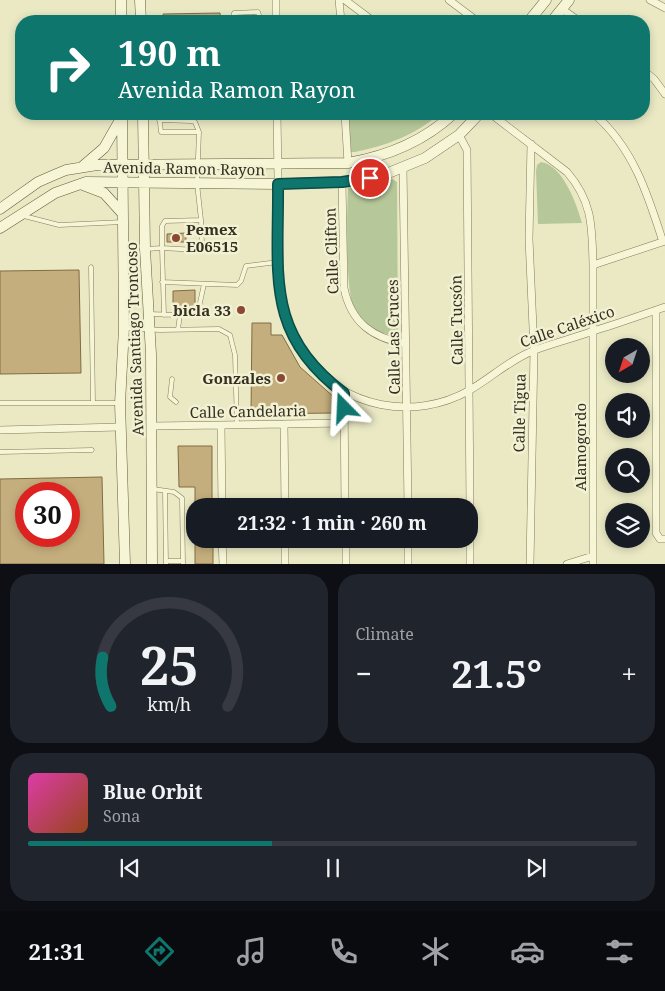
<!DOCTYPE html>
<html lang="en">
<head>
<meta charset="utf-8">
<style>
  body { margin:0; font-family:"Noto Serif",serif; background:#20242c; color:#f1f3f6; height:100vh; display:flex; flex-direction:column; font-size:19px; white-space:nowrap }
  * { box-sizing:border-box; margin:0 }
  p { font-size:16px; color:#9ea1a6 }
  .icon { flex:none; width:28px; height:28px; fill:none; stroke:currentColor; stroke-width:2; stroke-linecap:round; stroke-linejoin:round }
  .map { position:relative; height:564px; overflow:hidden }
  .side { display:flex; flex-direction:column; gap:10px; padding:10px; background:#0d0f14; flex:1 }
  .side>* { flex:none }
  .guide { position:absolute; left:15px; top:15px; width:635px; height:105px; border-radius:20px; box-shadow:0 2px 8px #0003; background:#0f766e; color:#fff; overflow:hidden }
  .needle { width:32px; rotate:219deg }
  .buttons { position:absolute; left:605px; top:338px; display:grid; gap:10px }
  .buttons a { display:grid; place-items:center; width:45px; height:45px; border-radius:50%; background:#171b24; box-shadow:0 2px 8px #0003; font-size:25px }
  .speed { position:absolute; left:15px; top:482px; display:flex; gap:10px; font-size:25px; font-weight:700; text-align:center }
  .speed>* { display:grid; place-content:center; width:65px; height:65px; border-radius:50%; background:#171b24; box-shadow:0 2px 8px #0003; line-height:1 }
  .speed .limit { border:8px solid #d22; background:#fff; color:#111 }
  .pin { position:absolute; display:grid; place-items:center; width:42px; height:42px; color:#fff; margin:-21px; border:2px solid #fff; border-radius:50%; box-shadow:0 1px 5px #0007 }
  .me { position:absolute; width:55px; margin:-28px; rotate:339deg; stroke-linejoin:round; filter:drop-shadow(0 0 4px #0008) }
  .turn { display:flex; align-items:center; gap:18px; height:105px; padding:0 20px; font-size:22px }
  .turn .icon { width:65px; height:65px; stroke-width:2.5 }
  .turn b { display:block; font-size:35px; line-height:42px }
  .big { font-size:38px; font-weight:700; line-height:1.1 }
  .side .widget { flex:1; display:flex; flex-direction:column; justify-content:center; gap:8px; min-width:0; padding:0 18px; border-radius:20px; background:#20242c }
  .side .dial { align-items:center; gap:0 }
  .dial svg { height:130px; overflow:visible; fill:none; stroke:#363941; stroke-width:7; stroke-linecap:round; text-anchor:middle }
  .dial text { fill:#f1f3f6; stroke:none }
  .song { display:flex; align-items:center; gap:15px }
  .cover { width:60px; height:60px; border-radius:8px; background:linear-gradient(135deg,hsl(320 70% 55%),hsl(20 70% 35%)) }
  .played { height:5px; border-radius:2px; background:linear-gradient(90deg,#0f766e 40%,#363941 40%) }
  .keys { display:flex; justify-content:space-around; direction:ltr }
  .heat { display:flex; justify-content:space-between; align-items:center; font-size:28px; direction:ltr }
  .side .tiles { flex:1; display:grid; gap:10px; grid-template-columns:1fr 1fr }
  .widget:last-child { grid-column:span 2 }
  .trip { position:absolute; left:186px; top:498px; width:292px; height:50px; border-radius:20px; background:#171b24; box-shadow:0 2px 8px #0003; font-weight:700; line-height:50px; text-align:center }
  .dock { display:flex; height:80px; justify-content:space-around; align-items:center; background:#090b0e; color:#9ea1a6 }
  .dock .icon { width:35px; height:35px }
  .dock .current { color:#0f766e }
  .dock b { font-size:22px; color:#f1f3f6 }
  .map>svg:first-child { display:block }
  .green { fill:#b6c799 }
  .building { fill:#c5ae7d; stroke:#806c44; fill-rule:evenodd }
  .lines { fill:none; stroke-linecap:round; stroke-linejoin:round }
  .service-casing { stroke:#837b5c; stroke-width:5 }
  .minor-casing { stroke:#837b5c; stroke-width:8 }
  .secondary-casing { stroke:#655c3f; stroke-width:11 }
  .service { stroke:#f6f5d6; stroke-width:4 }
  .minor { stroke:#f6f5d6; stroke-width:7 }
  .secondary { stroke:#f6f5d6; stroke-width:10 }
  .route-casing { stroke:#0a4d48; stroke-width:12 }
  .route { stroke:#0f766e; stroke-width:9 }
  .poi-dot { fill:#8d4831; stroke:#f2f1d3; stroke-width:2 }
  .labels { text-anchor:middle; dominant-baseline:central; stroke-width:5; stroke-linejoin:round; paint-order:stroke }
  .street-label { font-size:15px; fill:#342f1f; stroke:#f2f1d3 }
  .poi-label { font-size:15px; font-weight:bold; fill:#342f1f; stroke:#f2f1d3; text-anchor:end }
</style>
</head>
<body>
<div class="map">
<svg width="665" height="564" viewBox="0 0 665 564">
  <rect width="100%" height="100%" fill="#eae9c4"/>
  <path class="green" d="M349 114H439C416 135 385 146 355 152H350Z
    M541 162C563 165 577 205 582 223L538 224 536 171 537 165Z
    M392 179 397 182 398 335C380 336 362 324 354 308 345 289 347 211 348 188L380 183Z"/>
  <path class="building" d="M220 13 221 21H164L163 14Z
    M186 233V242H167V234Z
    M79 270 81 373 0 374V271Z
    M195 290V310L173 311V291Z
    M252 323H271V335H282L300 367 335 398 334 413 251 414Z
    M178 446H212V506H195V487H179Z
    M102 477 104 564H0V479ZM26 494H69V536H26Z
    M195 539H213V564H195Z"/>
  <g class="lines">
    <g class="service-casing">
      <path id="service" d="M232 21 234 13 258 12 261 21
        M159 114 161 132H199L197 183 201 220 165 221 162 226V248L197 250 202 244 201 220
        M159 120 191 121 195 122 199 132
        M24 216 59 225 123 222
        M146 249 162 248 164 315
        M91 267 93 403
        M162 282 237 285 241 281 246 266 278 262
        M149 314 180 315 178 329
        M180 315H194L198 312 204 284
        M125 328 160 330 219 329 230 335 235 355 237 425
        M172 379 170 397 176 402
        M0 403H118
        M0 452 92 450
        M153 489 174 492 182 498 183 564
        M165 491 166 564
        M166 561H183"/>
    </g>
    <g class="minor-casing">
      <path id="minor" d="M339 0 341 21
        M345 0 373 21
        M449 0 477 21
        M650 0 665 8
        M562 9 579 21
        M276 21V0
        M644 71 654 79 665 94
        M277 114 280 301C286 320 292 340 304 356 343 408 414 422 470 390 492 377 511 359 535 350 554 343 574 338 593 331 617 324 641 315 665 307
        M345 114 348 163
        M491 114 567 172C593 202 592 228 593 265V564
        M594 114C633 147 648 195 663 242
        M459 135 467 150 470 506
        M403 167 408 506
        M342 182 344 288C351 323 373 338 406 344
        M593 265 665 241
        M656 310V533L660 539H665
        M344 393 345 506
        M284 424 285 506
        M153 426 344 423
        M221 426 222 506
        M0 430 120 427
        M222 539 223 564
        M285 539V564
        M346 539V564
        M408 539V564
        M470 564V539
        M530 564 534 350 529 239 531 144
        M567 564 593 556"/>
    </g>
    <g class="secondary-casing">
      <path id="secondary" d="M121 0V21
        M140 0 141 21
        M529 21 546 0
        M552 21 569 0
        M122 114 124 328 120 403 125 564
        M143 114 145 249 151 354 152 564
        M83 166 104 148 120 120
        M83 185 104 193 122 213
        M0 209 38 182 54 175 66 170 97 165 348 163C388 156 423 142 453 114
        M0 228 55 193 86 182 278 184 342 182 381 176 425 158 459 135 479 114"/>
    </g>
    <use href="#service" class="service"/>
    <use href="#minor" class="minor"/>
    <use href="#secondary" class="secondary"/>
  </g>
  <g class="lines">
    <g class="route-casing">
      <path id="route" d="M344 408V393C264 334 279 273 278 184L342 182 370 178"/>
    </g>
    <use href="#route" class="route"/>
  </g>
  <g class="poi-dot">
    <circle cx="176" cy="238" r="5"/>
    <circle cx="241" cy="310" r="5"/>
    <circle cx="281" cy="378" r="5"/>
  </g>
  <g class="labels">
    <g class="street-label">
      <text transform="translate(184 168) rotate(1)">Avenida Ramon Rayon</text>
      <text transform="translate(331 251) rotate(-92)">Calle Clifton</text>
      <text transform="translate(456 320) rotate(-91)">Calle Tucsón</text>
      <text transform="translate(567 326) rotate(-19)">Calle Caléxico</text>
      <text transform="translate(393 337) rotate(-91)">Calle Las Cruces</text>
      <text transform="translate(134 339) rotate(-92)">Avenida Santiago Troncoso</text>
      <text transform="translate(248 411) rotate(-1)">Calle Candelaria</text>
      <text transform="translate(519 413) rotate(-89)">Calle Tigua</text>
      <text transform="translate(580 447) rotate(-90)">Alamogordo</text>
    </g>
    <g class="poi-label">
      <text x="186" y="229" text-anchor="start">Pemex<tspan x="186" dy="17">E06515</tspan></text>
      <text x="231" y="310">bicla 33</text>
      <text x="271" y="378">Gonzales</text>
    </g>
  </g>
</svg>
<div class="buttons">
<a><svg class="needle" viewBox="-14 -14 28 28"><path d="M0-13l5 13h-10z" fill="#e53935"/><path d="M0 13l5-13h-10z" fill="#9ea1a6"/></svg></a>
<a><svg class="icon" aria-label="sound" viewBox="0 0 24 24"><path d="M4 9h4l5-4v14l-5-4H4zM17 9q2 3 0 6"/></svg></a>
<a><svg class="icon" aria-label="search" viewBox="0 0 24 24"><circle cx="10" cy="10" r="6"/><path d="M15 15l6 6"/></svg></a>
<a><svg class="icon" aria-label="layers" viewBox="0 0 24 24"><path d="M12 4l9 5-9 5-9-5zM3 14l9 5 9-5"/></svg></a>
</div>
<div class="speed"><div class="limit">30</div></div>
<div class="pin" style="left:370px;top:178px;background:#d93025"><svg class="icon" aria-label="arrive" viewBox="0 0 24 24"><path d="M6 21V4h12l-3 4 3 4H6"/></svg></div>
<svg class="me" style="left:344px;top:408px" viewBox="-20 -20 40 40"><path d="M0-17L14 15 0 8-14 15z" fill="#0f766e" stroke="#fff" stroke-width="4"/></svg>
<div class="trip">21:32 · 1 min · 260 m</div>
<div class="guide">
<div class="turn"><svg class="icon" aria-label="right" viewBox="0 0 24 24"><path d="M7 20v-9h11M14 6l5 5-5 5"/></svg><div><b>190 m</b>Avenida Ramon Rayon</div></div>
</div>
</div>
<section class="side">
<div class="tiles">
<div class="widget dial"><svg viewBox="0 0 100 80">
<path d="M14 69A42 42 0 1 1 86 69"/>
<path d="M14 69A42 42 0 0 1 9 39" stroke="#0f766e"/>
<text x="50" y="56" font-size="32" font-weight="700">25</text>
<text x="50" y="72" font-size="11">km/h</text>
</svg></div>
<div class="widget"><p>Climate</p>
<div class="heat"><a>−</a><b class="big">21.5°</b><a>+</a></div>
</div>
<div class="widget">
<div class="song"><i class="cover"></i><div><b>Blue Orbit</b><p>Sona</p></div></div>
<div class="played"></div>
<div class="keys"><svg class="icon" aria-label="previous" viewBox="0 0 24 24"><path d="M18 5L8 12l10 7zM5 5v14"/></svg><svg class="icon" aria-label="pause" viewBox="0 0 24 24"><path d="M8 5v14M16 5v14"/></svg><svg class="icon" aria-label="next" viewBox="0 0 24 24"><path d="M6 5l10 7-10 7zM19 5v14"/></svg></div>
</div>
</div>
</section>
<nav class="dock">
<b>21:31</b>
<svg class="icon current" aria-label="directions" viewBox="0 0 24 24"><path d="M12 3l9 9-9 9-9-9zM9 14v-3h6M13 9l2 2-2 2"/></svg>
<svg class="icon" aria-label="music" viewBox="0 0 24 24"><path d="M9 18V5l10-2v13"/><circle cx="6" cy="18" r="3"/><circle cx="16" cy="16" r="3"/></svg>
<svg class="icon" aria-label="phone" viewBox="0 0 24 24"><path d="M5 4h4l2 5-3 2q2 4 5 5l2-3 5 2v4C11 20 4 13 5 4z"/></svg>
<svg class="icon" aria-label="climate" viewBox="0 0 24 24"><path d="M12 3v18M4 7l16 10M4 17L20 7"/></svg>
<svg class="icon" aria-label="car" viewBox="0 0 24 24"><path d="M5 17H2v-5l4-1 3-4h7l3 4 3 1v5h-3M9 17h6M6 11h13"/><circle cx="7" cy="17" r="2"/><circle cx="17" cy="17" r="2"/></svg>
<svg class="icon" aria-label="filters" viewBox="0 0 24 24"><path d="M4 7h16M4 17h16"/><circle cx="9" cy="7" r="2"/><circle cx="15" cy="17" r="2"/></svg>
</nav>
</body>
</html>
